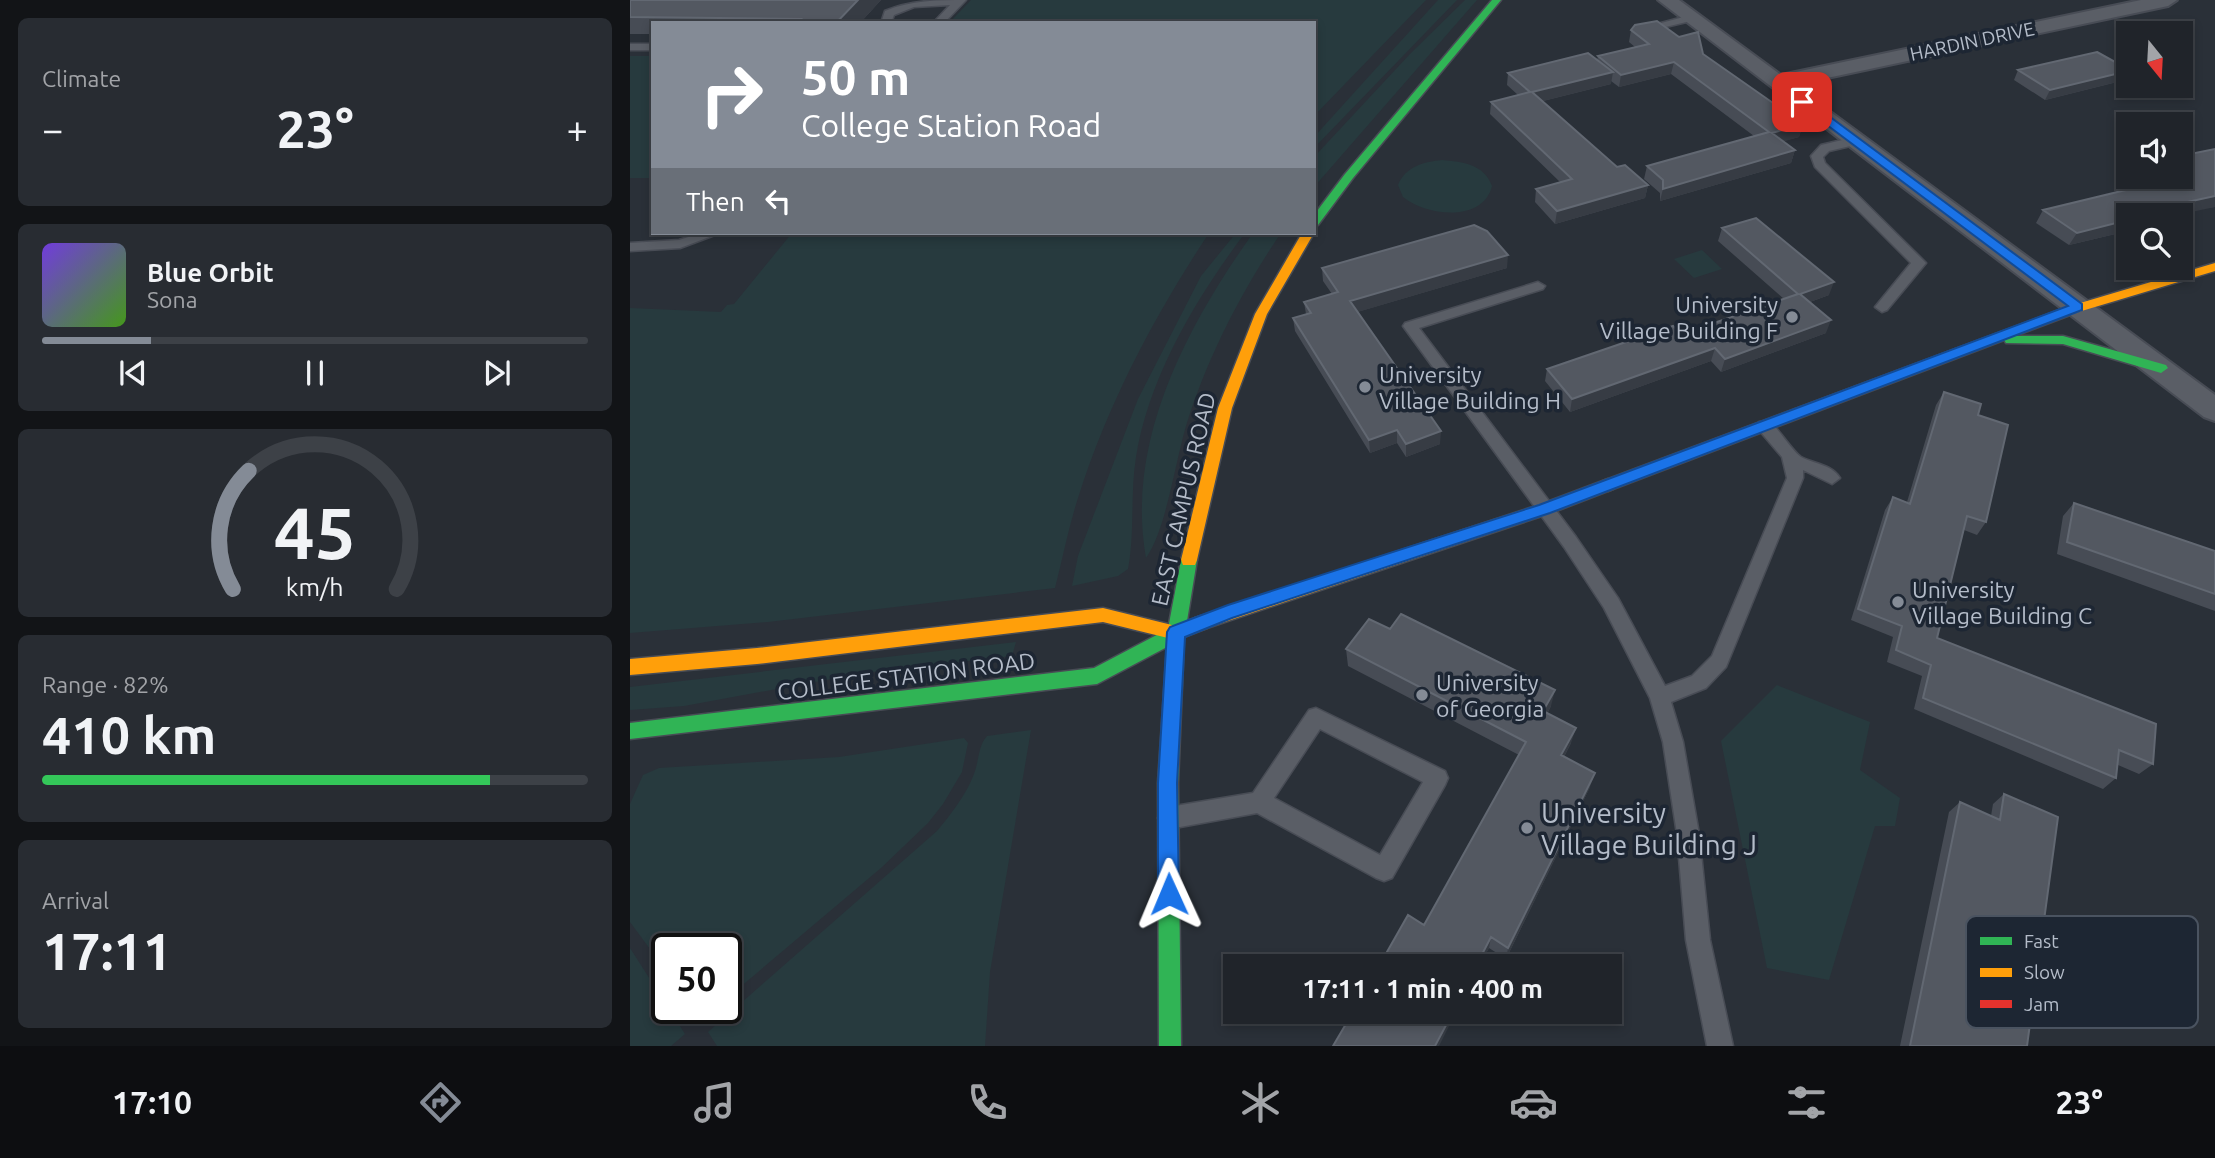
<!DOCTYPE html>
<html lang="en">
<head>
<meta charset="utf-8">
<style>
  body { margin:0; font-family:Ubuntu,sans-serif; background:#282c32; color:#f1f3f6; height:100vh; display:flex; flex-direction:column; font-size:26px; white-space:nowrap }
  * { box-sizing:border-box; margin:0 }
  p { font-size:23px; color:#a2a4a8 }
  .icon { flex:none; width:38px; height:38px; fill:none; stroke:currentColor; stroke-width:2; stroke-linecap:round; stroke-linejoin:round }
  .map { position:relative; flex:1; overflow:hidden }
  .side { display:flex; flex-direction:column; gap:18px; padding:18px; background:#121417; width:630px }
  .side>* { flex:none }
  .banner { position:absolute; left:21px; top:21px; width:665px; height:214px; border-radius:0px; box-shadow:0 4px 10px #0003,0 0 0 2px #3d4147; background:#848b96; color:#fff; overflow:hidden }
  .needle { width:46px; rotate:162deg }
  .buttons { position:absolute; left:1486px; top:21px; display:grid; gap:14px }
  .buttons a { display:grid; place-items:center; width:77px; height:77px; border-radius:0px; background:#20242a; box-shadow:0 4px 10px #0003,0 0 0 2px #3d4147; font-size:35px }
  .speed { position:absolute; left:21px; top:933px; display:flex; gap:14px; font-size:35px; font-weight:700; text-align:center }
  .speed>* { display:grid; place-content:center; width:91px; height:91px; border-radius:50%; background:#20242a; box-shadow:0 4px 10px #0003,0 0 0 2px #3d4147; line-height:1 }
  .speed .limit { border:4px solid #111; border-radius:10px; background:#fff; color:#111 }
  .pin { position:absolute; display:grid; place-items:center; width:60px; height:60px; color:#fff; margin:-30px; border-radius:14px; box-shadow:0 4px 10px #0006 }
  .me { position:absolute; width:77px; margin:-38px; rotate:359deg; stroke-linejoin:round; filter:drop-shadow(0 0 5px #0008) }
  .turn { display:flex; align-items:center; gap:24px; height:147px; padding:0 35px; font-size:32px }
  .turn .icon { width:91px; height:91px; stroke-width:2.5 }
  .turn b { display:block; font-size:49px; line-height:60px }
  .then { display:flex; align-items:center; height:66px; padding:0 35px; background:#0003; gap:14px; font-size:26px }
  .big { font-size:52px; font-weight:700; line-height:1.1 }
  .side .widget { flex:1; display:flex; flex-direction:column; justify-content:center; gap:10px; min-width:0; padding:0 24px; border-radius:10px; background:#282c32 }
  .side .dial { align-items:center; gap:0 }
  .dial svg { height:182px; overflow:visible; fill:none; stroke:#3d4147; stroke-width:7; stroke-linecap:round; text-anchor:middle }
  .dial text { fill:#f1f3f6; stroke:none }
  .song { display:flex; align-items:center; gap:21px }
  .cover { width:84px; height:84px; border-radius:10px; background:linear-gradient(135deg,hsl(260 70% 55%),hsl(100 70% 35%)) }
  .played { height:7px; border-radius:4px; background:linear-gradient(90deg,#848b96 20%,#3d4147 20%) }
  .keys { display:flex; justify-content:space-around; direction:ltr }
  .heat { display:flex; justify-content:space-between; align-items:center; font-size:38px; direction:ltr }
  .charge { height:10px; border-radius:5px; background:linear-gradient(90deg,#34c759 82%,#3d4147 0) }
  .trip { position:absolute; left:593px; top:954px; width:399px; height:70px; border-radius:0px; background:#20242a; box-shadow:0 4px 10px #0003,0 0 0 2px #3d4147; font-weight:700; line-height:70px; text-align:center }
  .tab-bar { display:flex; height:112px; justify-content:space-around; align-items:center; background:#0d0e11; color:#a2a4a8 }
  .tab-bar .icon { width:49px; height:49px }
  .tab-bar .active { color:#848b96 }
  .tab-bar b { font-size:32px; color:#f1f3f6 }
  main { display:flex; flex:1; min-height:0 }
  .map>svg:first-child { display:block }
  .green { fill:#273a3e }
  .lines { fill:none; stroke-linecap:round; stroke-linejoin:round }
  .lane-casing { stroke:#484c55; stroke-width:3 }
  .street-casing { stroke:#484c55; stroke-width:4 }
  .fast-casing { stroke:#484c55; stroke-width:3 }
  .slow-casing { stroke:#484c55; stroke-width:3 }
  .jam-casing { stroke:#484c55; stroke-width:3 }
  .lane { fill:#5a5e66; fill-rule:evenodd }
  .street { fill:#5a5e66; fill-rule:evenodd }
  .fast { fill:#30b455; fill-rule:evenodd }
  .slow { fill:#ff9f0a; fill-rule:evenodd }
  .jam { fill:#e5322d; fill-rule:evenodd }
  .wall { fill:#474c55 }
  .shaded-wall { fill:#373c44 }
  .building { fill:#535861; stroke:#626872; stroke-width:2 }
  .route { fill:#1a73e8; stroke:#114b97; stroke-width:2 }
  .poi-dot { fill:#848b96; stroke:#1d2633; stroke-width:2.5 }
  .labels { text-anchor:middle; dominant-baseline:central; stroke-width:7; stroke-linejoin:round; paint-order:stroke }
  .far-street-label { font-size:19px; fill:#b4bcc9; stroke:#1d2633 }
  .poi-label { font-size:23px; fill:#b4bcc9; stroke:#1d2633; text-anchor:start }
  .street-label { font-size:23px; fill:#b4bcc9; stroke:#1d2633 }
  .near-poi-label { font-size:28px; fill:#b4bcc9; stroke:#1d2633; text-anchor:start }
  .key { fill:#1d2633; stroke:#4a5360; stroke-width:2 }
  .key-label { font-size:19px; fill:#b4bcc9 }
</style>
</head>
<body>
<main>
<section class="side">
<div class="widget"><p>Climate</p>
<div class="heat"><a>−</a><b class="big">23°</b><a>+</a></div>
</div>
<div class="widget">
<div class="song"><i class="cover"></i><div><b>Blue Orbit</b><p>Sona</p></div></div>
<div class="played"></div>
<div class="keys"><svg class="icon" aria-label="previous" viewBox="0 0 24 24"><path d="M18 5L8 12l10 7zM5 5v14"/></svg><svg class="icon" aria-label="pause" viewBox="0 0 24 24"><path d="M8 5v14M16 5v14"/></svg><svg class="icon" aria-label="next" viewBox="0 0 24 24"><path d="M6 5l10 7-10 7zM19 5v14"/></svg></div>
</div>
<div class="widget dial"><svg viewBox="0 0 100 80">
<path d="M14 69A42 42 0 1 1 86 69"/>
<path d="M14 69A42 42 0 0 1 21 17" stroke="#848b96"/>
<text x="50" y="56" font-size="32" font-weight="700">45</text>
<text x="50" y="72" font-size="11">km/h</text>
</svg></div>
<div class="widget"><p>Range · 82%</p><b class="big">410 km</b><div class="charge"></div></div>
<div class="widget"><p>Arrival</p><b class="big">17:11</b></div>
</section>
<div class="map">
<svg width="1585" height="1046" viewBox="0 0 1585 1046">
  <rect width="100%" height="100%" fill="#2a3038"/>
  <path class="green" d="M341 0H796L684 116V23H319Z
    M808 0H827L684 148V137Z
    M835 0H847L684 187V157L780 54Z
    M0 56H23V178H0Z
    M812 160C833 162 854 164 862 186 853 223 796 216 773 197L768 185C776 166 794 162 812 160Z
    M162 233H579C525 315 479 401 449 495 439 525 433 557 425 588L138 622 0 633V308L91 312 97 305 104 304Z
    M606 233H615C567 297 519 376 506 457 500 494 505 532 498 569L488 576 442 586 448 556 508 399 571 276Z
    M623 233H651C611 292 577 358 556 426 545 463 536 530 516 558 495 441 557 326 623 233Z
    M1072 250 1092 269 1064 278 1044 259Z
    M386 642 382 656 234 673 54 706 0 710V687Z
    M1147 685 1240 722 1230 770 1270 798 1265 826H1245L1199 980 1137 968 1091 741Z
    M401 730 360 972 355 1046H87L78 1032 307 831C321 814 336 795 344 774 349 761 348 746 357 736Z
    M334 738 338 743 332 772 313 804 298 823 251 868 96 999V948H37V972L0 922V804L13 775 29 768 209 757Z
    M0 948 55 1034 41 1046H0Z"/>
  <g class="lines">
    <g class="lane-casing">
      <path id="lane" d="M336 0 314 23H303L320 5 284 7 264 15 261 23H251L255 11C281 0 308 0 336 0Z
        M1061 15 1066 18 1065 20 1010 33 1005 30Z
        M0 44H23V50H0Z
        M1225 137 1231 141 1229 144 1199 151 1193 157 1195 163 1296 263 1257 310 1252 312 1245 307 1281 263 1185 167 1181 156 1191 145Z
        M71 233H90L50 248 0 251V243L49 240Z
        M908 282 915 286 913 289 789 328 946 537 988 598 1035 686 1062 676 1082 656 1157 478 1152 457 1129 430 1127 426 1129 422H1141C1148 429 1164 453 1171 457 1184 464 1201 464 1210 478L1202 484 1173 470V478L1096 667 1076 688 1041 702 1053 742 1069 834 1080 940 1103 1046H1077L1056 940 1047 834 1033 742 1020 698 974 608 934 547 773 326 775 323Z
        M686 708 815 771 818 778 815 785 762 878 754 881 746 878 627 813 539 829 531 826 528 818 531 810 539 807 623 793 679 710ZM690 729 793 782 750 855 644 798Z"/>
    </g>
    <g class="street-casing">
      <path id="street" d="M1028 0H1049L1151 75 1511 0H1547L1538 6 1164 85 1585 395V421L1574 417Z"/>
    </g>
    <g class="fast-casing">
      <path id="fast" d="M862 0H871L723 178 688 225 684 226V215L715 174Z
        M1381 336H1433L1536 365 1538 368 1531 373 1433 344 1376 343 1374 340Z
        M559 553 565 555 567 560 557 621 571 616 577 618 580 623 577 628 554 637 548 783 551 1046H529L528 783 537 647 467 684 0 739V723L464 668 538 629 551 560 553 555Z"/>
    </g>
    <g class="slow-casing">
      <path id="slow" d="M672 233H684L637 314 602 408 567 560 565 565H553L551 560 588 408 625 314Z
        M1585 263V271L1435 316 1429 312 1430 309Z
        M978 479 986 485 983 489 921 513 571 630 565 628 562 623 565 618 571 616 909 505Z
        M473 608 546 626 552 628 555 633 552 638 546 640 473 622 127 664 0 675V659L127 648Z"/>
    </g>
    <g class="jam-casing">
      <path id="jam" d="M1435 308 1440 309V315L983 489 978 491 970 485 973 481Z"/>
    </g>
    <use href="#lane" class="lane"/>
    <use href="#street" class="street"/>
    <use href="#fast" class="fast"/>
    <use href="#slow" class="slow"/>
    <use href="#jam" class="jam"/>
  </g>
  <path class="wall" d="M0 0H251L230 23H23V34H0Z
    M1001 30 1073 54 1173 124 1169 137 1153 141 1165 150 1161 163 1030 201V193L1014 179 1017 166 1124 136 1041 74 989 87 981 81V84L913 101 987 167 1018 185 1015 198 925 224 905 202 906 189 931 183 860 114 861 102 888 95 877 85 878 73 967 60 968 56 1005 47 999 42Z
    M1388 70 1495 80 1415 100 1384 80Z
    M1550 156 1585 207 1498 215V231L1439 245 1406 223 1413 210 1543 179 1540 177H1550Z
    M1092 228 1199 295 1180 302 1196 333 1091 372 1081 361 940 412 915 381 917 369 1052 334 1154 299 1088 241Z
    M692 268H877L727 312 810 444 776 457 767 443 740 453 665 331 663 318 676 314 674 302 702 294 693 281Z
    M1314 392 1348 415 1356 522 1347 535 1334 530 1307 638 1523 764 1509 774 1488 765 1486 778 1473 789 1284 709 1292 676 1257 662 1263 637 1221 620 1255 510 1263 497 1277 502 1306 405Z
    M1444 503 1585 551V611L1427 554 1433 516Z
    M716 649 921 706 917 714 941 743 934 757 960 787 876 959 859 948 849 966H749L794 925 889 755 718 666Z
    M1374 794 1397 1046H1270L1319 812 1330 802 1361 816 1363 804Z"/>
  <path class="shaded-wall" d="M228 0H251L230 23H206Z
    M1044 62 1041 74 989 87 991 75Z
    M1498 71V74L1495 80 1415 100 1420 90Z
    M983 72 981 84 901 104 902 92Z
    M1173 124 1169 137 1138 146 1142 133Z
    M1165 150 1161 163 1030 201 1033 189Z
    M1018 185 1015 198 925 224 927 211Z
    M1585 196V207L1547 215H1518L1525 209Z
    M1498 220V231L1439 245 1447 233Z
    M878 255 877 268 721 314 720 301Z
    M1204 282 1199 295 1166 307 1170 294Z
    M1201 320 1196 333 1091 372 1095 359Z
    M1085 348 1081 361 940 412 942 399Z
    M767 430V443L740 453 739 440Z
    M811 431 810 444 776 457V444Z
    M925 690 921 706 910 727 913 711Z
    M946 728 941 743 927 770 931 755Z
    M965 773 960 787 876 959 878 948Z
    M861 937 859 948 849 966H846Z
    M823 1012H826L809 1046H805Z"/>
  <path class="building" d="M0 0H228L206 23H168L171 19 0 17Z
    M1027 21 1049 37 1068 32 1073 54 1173 124 1142 133 1165 150 1033 189V180L1017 166 1139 132 1044 62 991 75 968 56 1019 44 1001 30 1005 25Z
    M1467 52 1498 69V71L1420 90 1388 70Z
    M958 53 983 72 902 92 987 167 995 165 1018 185 927 211 906 189 942 179 861 102 900 92 878 73Z
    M1585 149V196L1525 209 1529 212 1518 215H1498V220L1447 233 1413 210 1562 174 1550 166V156Z
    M1126 218 1204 282 1170 294 1201 320 1095 359 1085 348 942 399 917 369 1043 326 1052 334 1168 294 1092 228Z
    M844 225 857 231 878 255 720 301 811 431 776 444 767 430 739 440 663 318 681 313 674 302 708 292 692 268Z
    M1314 392 1351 404 1348 415 1378 425 1356 522 1337 516 1307 638 1526 724 1523 764 1489 750 1486 778 1293 698 1301 665 1266 650 1272 626 1228 609 1263 497 1280 504Z
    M1444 503 1585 551V594L1437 542Z
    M771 614 925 690 913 711 946 728 931 755 965 773 878 948 861 937 846 966H749L778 915 794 925 896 742 716 649 739 619 760 629Z
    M1374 794 1428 817 1397 1046H1280L1330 802 1370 820Z
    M723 1012H823L805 1046H703Z"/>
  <path class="route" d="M1169 99H1176L1452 304V310L920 513 602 618 555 637 547 783 549 894 546 902 539 905 531 902 528 894V783L537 632 540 627 598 605 909 505 1438 306 1169 104Z"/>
  <g class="poi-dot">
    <circle cx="1162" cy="317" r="7"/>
    <circle cx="735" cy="387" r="7"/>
    <circle cx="1268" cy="602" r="7"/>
    <circle cx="792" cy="695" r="7"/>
    <circle cx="897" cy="828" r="7"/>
  </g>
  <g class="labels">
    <g class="far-street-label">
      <text transform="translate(1342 41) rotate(-12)">HARDIN DRIVE</text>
    </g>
    <g class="poi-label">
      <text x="1148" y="304" text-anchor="end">University<tspan x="1148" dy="26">Village Building F</tspan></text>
      <text x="749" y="374">University<tspan x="749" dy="26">Village Building H</tspan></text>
      <text x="1282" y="589">University<tspan x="1282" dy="26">Village Building C</tspan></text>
      <text x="806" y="682">University<tspan x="806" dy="26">of Georgia</tspan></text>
    </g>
    <g class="street-label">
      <text transform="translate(553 499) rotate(-77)">EAST CAMPUS ROAD</text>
      <text transform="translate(276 676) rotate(-7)">COLLEGE STATION ROAD</text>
    </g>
    <g class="near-poi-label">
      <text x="911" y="812">University<tspan x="911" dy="32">Village Building J</tspan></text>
    </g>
  </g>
  <rect x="1336" y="916" width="232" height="112" rx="10" class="key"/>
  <rect x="1350" y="937" width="32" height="8" fill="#30b455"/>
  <rect x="1350" y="968" width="32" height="9" fill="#ff9f0a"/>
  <rect x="1350" y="1000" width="32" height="8" fill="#e5322d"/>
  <g class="key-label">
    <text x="1394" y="948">Fast</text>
    <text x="1394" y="979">Slow</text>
    <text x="1394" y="1011">Jam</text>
  </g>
</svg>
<div class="buttons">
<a><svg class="needle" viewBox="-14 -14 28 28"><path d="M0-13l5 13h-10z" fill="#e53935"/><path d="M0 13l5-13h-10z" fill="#a2a4a8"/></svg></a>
<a><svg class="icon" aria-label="sound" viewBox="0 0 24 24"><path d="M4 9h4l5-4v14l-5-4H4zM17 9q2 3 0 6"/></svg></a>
<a><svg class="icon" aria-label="search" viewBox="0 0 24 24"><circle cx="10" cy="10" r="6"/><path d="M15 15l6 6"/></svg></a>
</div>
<div class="speed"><div class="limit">50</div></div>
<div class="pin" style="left:1172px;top:102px;background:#d93025"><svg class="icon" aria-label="arrive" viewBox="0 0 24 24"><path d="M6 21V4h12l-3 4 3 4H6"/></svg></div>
<svg class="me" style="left:539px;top:894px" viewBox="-20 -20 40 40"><path d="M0-17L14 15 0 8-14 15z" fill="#1a73e8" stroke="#fff" stroke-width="4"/></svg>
<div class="trip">17:11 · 1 min · 400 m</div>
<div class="banner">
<div class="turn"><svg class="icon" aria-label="right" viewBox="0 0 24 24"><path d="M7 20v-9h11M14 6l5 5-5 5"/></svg><div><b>50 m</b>College Station Road</div></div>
<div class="then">Then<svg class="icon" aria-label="left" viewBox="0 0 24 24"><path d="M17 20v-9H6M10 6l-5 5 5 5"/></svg></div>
</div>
</div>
</main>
<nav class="tab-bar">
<b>17:10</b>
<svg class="icon active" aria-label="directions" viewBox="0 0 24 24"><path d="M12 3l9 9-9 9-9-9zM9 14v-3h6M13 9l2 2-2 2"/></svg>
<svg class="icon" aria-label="music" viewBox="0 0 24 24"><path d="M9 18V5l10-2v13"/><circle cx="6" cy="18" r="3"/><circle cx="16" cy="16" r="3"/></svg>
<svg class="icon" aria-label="phone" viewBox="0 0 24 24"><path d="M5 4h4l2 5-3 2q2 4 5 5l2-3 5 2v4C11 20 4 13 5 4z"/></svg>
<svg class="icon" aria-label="climate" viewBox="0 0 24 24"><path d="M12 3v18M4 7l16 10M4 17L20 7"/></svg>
<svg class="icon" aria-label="car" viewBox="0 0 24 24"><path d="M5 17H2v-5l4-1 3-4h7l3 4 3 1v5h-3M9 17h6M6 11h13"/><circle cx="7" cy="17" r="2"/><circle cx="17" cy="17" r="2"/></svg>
<svg class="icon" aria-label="filters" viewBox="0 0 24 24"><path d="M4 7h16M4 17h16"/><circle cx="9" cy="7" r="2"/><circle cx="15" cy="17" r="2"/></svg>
<b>23°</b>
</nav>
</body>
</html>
